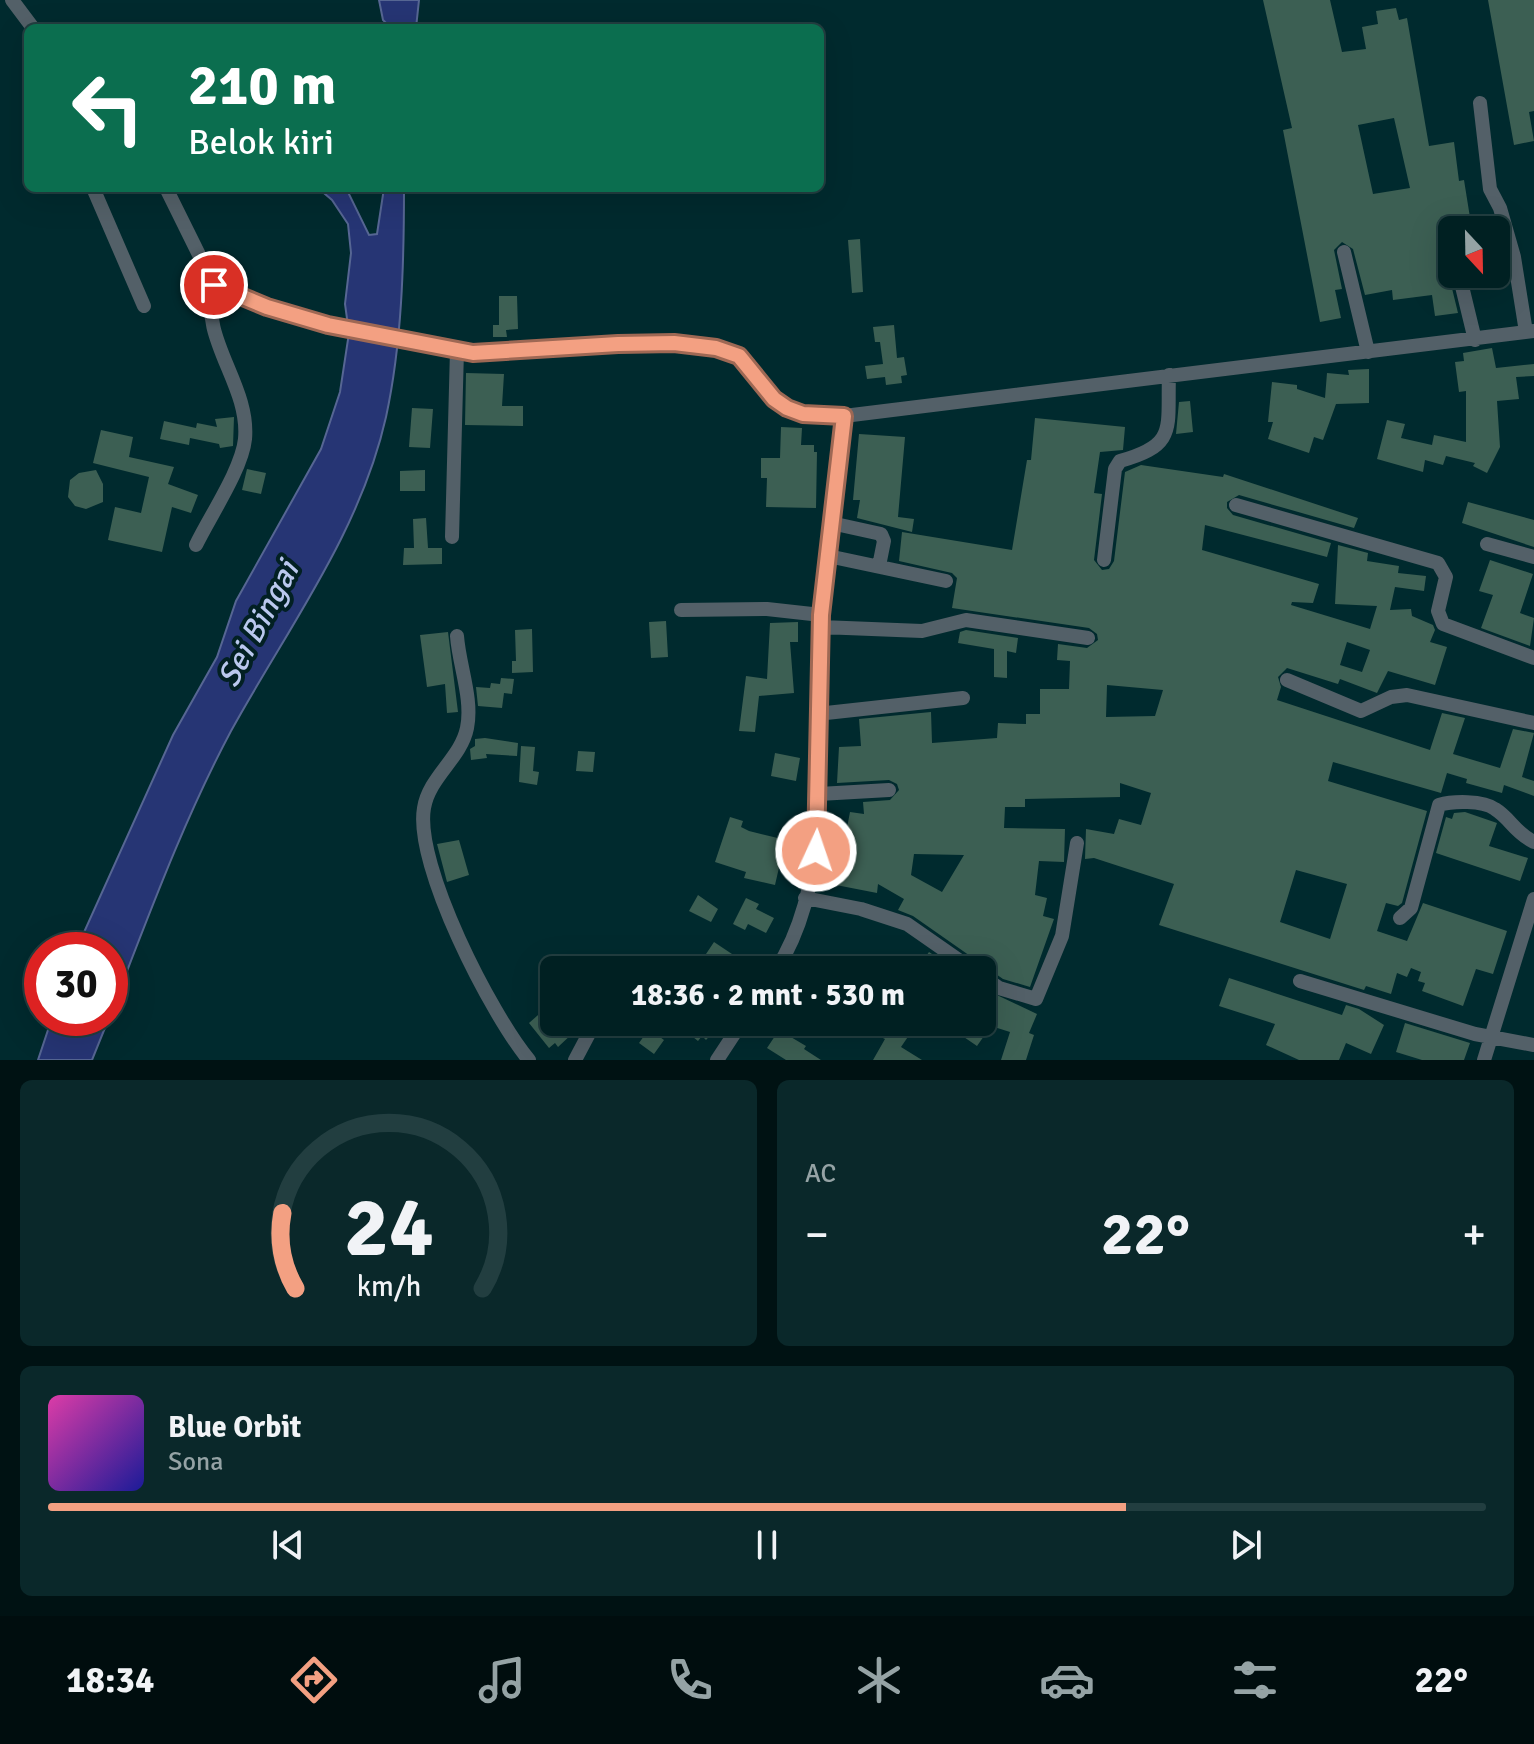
<!DOCTYPE html>
<html lang="id">
<head>
<meta charset="utf-8">
<style>
  body { margin:0; font-family:Signika,sans-serif; background:#0a282a; color:#f1f3f6; height:100vh; display:flex; flex-direction:column; font-size:30px; white-space:nowrap }
  * { box-sizing:border-box; margin:0 }
  p { font-size:26px; color:#95a3a5 }
  .icon { flex:none; width:44px; height:44px; fill:none; stroke:currentColor; stroke-width:2; stroke-linecap:round; stroke-linejoin:round }
  .map { position:relative; height:1060px; overflow:hidden }
  .side { display:flex; flex-direction:column; gap:20px; padding:20px; background:#001213; flex:1 }
  .side>* { flex:none }
  .hud { position:absolute; left:24px; top:24px; width:800px; height:168px; border-radius:12px; box-shadow:0 8px 32px #0002,0 0 0 2px #223e40; background:#0b6e4f; color:#fff; overflow:hidden }
  .needle { width:52px; rotate:158deg }
  .buttons { position:absolute; left:1438px; top:216px; display:grid; gap:16px }
  .buttons a { display:grid; place-items:center; width:72px; height:72px; border-radius:12px; background:#002022; box-shadow:0 8px 32px #0002,0 0 0 2px #223e40; font-size:40px }
  .speed { position:absolute; left:24px; top:932px; display:flex; gap:16px; font-size:40px; font-weight:700; text-align:center }
  .speed>* { display:grid; place-content:center; width:104px; height:104px; border-radius:50%; background:#002022; box-shadow:0 8px 32px #0002,0 0 0 2px #223e40; line-height:1 }
  .speed .limit { border:12px solid #d22; background:#fff; color:#111 }
  .pin { position:absolute; display:grid; place-items:center; width:68px; height:68px; color:#fff; margin:-34px; border:4px solid #fff; border-radius:50%; box-shadow:0 2px 8px #0007 }
  .me { position:absolute; width:88px; margin:-44px; rotate:3deg; stroke-linejoin:round; filter:drop-shadow(0 0 6px #0008) }
  .turn { display:flex; align-items:center; gap:28px; height:168px; padding:0 32px; font-size:36px }
  .turn .icon { width:104px; height:104px; stroke-width:2.5 }
  .turn b { display:block; font-size:56px; line-height:68px }
  .big { font-size:60px; font-weight:700; line-height:1.1 }
  .side .tile { flex:1; display:flex; flex-direction:column; justify-content:center; gap:12px; min-width:0; padding:0 28px; border-radius:12px; background:#0a282a }
  .side .dial { align-items:center; gap:0 }
  .dial svg { height:208px; overflow:visible; fill:none; stroke:#223e40; stroke-width:7; stroke-linecap:round; text-anchor:middle }
  .dial text { fill:#f1f3f6; stroke:none }
  .song { display:flex; align-items:center; gap:24px }
  .cover { width:96px; height:96px; border-radius:12px; background:linear-gradient(135deg,hsl(320 70% 55%),hsl(240 70% 35%)) }
  .played { height:8px; border-radius:4px; background:linear-gradient(90deg,#f3a082 75%,#223e40 75%) }
  .keys { display:flex; justify-content:space-around; direction:ltr }
  .heat { display:flex; justify-content:space-between; align-items:center; font-size:44px; direction:ltr }
  .side .tiles { flex:1; display:grid; gap:20px; grid-template-columns:1fr 1fr }
  .tile:last-child { grid-column:span 2 }
  .trip { position:absolute; left:540px; top:956px; width:456px; height:80px; border-radius:12px; background:#002022; box-shadow:0 8px 32px #0002,0 0 0 2px #223e40; font-weight:700; line-height:80px; text-align:center }
  .tab-bar { display:flex; height:128px; justify-content:space-around; align-items:center; background:#000d0e; color:#95a3a5 }
  .tab-bar .icon { width:56px; height:56px }
  .tab-bar .active { color:#f3a082 }
  .tab-bar b { font-size:36px; color:#f1f3f6 }
  .map>svg:first-child { display:block }
  .water { fill:#263574; stroke:#566693; stroke-width:2 }
  .building { fill:#3c5f53; fill-rule:evenodd }
  .lines { fill:none; stroke-linecap:round; stroke-linejoin:round }
  .minor { stroke:#536068; stroke-width:14 }
  .route-casing { stroke:#9e6854; stroke-width:20 }
  .route { stroke:#f3a082; stroke-width:14 }
  .labels { text-anchor:middle; dominant-baseline:central; stroke-width:8; stroke-linejoin:round; paint-order:stroke }
  .water-label { font-size:32px; font-style:italic; fill:#bac8ee; stroke:#022023 }
</style>
</head>
<body>
<div class="map">
<svg width="1534" height="1060" viewBox="0 0 1534 1060">
  <rect width="100%" height="100%" fill="#002a2e"/>
  <path class="water" d="M379 0H419L416 28H391L383 20Z
    M318 188H346L369 235 377 234 384 188H404C404 263 402 343 386 417 360 533 287 629 231 731 183 821 147 920 110 1015V950H76L173 735 217 657 236 601 321 449 340 392 349 333 345 304 351 253 348 224 332 200Z
    M52 1018H109L92 1060H38Z"/>
  <path class="building" d="M1263 0H1330L1342 52 1366 49 1362 27 1378 24 1376 11 1396 8 1399 20 1407 18 1429 146 1454 142 1459 181 1464 180 1472 230H1459L1455 219 1449 215 1441 217 1437 223 1443 247 1452 254 1449 276 1458 313 1435 316 1432 295 1393 300 1392 290 1365 295 1353 249 1342 242 1334 250 1342 289 1335 290 1341 318 1320 322 1283 130 1292 128ZM1394 118 1410 188 1373 194 1358 125Z
    M1488 0H1534V111L1529 112 1534 141 1514 145Z
    M860 239 863 292 852 293 848 240Z
    M499 296H517L518 329 506 330 507 337H493V325H499Z
    M894 325 897 358 904 357 907 375 901 376 902 383 886 385 885 377 867 379 865 366 883 364 880 342H875L873 327Z
    M1492 348 1496 368 1534 364V376L1516 377 1519 399 1497 401 1500 447 1487 473 1473 466 1475 463 1446 456 1443 465 1425 460 1423 472 1377 459 1387 420 1405 424 1401 438 1432 445 1434 435 1466 442V391L1459 392 1455 362 1464 361 1463 353Z
    M1369 369V403L1336 404 1323 440 1314 437 1309 453 1268 439 1273 422H1268L1272 382 1297 385V389L1325 398 1327 373 1349 375 1348 370Z
    M466 373 504 374 502 406H523V426L465 425Z
    M1190 401 1193 432 1176 434 1179 402Z
    M412 408 433 409 430 448 409 447Z
    M234 417 233 446 220 448 219 444 190 438 189 445 160 439 164 421 196 428 197 423 217 427 215 419Z
    M1035 418 1125 427 1123 450 1100 452 1094 493 1102 494 1094 560 1102 570 1109 569 1114 561 1125 472 1141 465 1223 477 1224 474 1358 518 1354 528 1239 495 1227 502V508L1233 515 1331 543 1327 557 1205 525 1202 550 1319 584 1313 603 1292 602 1291 605 1370 629 1377 606 1335 604 1338 545 1368 553 1367 561 1399 566 1398 573 1426 576 1424 591 1395 587 1390 610 1411 609 1412 616 1433 625 1435 630 1430 642 1447 647 1435 685 1388 671 1377 693 1340 679 1338 684 1287 668 1278 677 1281 687 1277 700 1430 750 1442 713 1465 718 1453 754 1500 768 1513 729 1534 733 1522 777 1534 781V796L1504 785 1502 793 1466 783 1467 779 1447 773 1441 793 1333 762 1328 781 1427 811 1402 903 1398 906 1386 903 1377 931 1407 941 1423 903 1507 931 1493 974 1476 969 1463 1006 1422 991 1425 983 1418 981 1421 972 1411 968 1407 977 1397 973 1391 994 1366 986 1364 990 1159 925 1174 884 1094 858 1085 859 1086 829 1114 834 1119 819 1141 825 1151 793 1120 783V797L1025 799V807H1005L1004 828 1065 829 1064 862 1039 861 1035 895 1047 898 1043 916 1054 919 1030 987 1003 979 913 916 898 910 904 899 878 884 877 893 836 885 850 812 864 814 863 802 890 800 899 790 897 784 889 780 837 783 839 747 861 746 859 719 931 712 932 743 997 738 998 723 1026 724V714H1040V689H1069L1070 661 1057 660 1058 644 1087 648 1098 640 1097 634 1089 628 952 608 957 578 952 573 899 561 902 532 1012 550 1027 460H1031ZM1347 642 1370 650 1362 672 1340 665ZM1107 685 1163 690 1155 716 1106 717ZM914 854 964 855 942 892 911 875ZM1296 870 1347 884 1330 939 1280 922Z
    M781 427 802 428 801 445H814V452H817L816 508 766 507 767 478H761V458H780Z
    M101 430 133 437 129 457 174 467 168 484 198 495 191 513 172 507 162 552 108 540 115 507 141 513 149 477 93 463Z
    M859 434 905 437 898 517 914 519 912 532 857 518 860 500H853Z
    M247 469 266 473 261 494 242 490Z
    M96 470 103 484V502L86 509 75 506 68 497 70 480 79 473Z
    M425 470V491H400V471Z
    M1468 502 1534 520V547L1462 523Z
    M426 518 428 548H442V564L403 565 404 548H414L413 519Z
    M1490 560 1533 574 1520 613 1534 618 1530 646 1481 628 1493 595 1479 591Z
    M666 621 668 657 651 658 649 622Z
    M798 622V642H790L794 693 759 696 755 732 739 731 746 676 767 679 770 623Z
    M532 629 533 672 512 673V661H516L515 630Z
    M966 630 1018 638 1016 653 1007 651V678L994 677V649L958 643 960 632Z
    M448 632 458 712 447 713 445 684 427 687 420 635Z
    M501 678 514 679 512 694 504 693 502 708 478 706 476 687 490 688 491 683 500 684Z
    M485 738 518 743 517 756 486 754 487 758 471 760 470 749 475 746V739Z
    M521 746 535 747 533 771 539 772 537 785 519 782Z
    M578 751 595 752 593 772 576 771Z
    M775 753 800 758 796 781 771 776Z
    M1465 812 1497 823 1489 846 1528 858 1520 881 1436 853 1446 817 1452 819 1454 813Z
    M730 817 743 821 741 827 749 831 786 840 787 832 808 836 804 863 781 859 775 885 744 878 746 872 715 862Z
    M459 840 469 875 447 882 437 844Z
    M698 895 718 909 711 922 689 911Z
    M746 898 759 904 756 909 774 918 766 933 748 924 745 930 733 924Z
    M714 942 744 962 738 970H703L709 961 704 957Z
    M929 952 956 970H916Z
    M1229 978 1342 1015 1346 1005 1359 1009 1384 1025 1371 1054 1346 1043 1339 1060H1299L1266 1045 1275 1024 1219 1006Z
    M982 988 1037 1014 1029 1033 1034 1035 1026 1060H1001L1010 1032 991 1026 977 1046 958 1033 966 1022 982 1032Z
    M546 1008 554 1022H584L576 1036 573 1033 558 1047 555 1043 549 1048 529 1023Z
    M674 1022H714L710 1026 715 1030 706 1040 702 1036 698 1041Z
    M848 1022H918L901 1047 922 1060H873L885 1039Z
    M1405 1023 1470 1043 1464 1060H1422L1396 1052Z
    M649 1029 664 1040 654 1054 639 1043Z
    M779 1030 806 1046 804 1049 821 1060H786L767 1048Z"/>
  <g class="lines">
    <path class="minor" d="M12 0 33 28
      M1480 103 1490 189 1500 208 1514 257 1526 332
      M93 188 144 306
      M166 188 214 285 267 307 328 325 473 353 618 344 674 343 716 348 739 356 774 399 787 408 803 414 844 416 1534 331
      M1447 225 1452 244
      M1344 252 1368 352
      M1459 274 1475 340
      M1236 505 1438 563 1446 577 1438 611 1443 624 1534 658
      M831 523 881 534 884 541 879 566
      M452 537 457 350
      M1487 544 1534 557
      M196 545C210 516 242 469 245 439 250 384 198 339 214 285
      M828 556 946 581
      M1104 560 1115 469 1120 461C1178 445 1167 428 1169 375
      M681 610 767 609 821 615
      M821 627 922 631 966 620 1088 638
      M457 636C459 665 473 699 467 728 461 758 429 777 424 808 414 865 492 1016 529 1060
      M1287 680 1361 711 1391 697 1407 695 1534 723
      M817 714 963 698
      M819 794 889 790
      M805 898 861 909 907 924 973 970
      M1400 918 1411 908 1439 805C1452 801 1483 800 1495 809 1511 819 1513 831 1534 842
      M776 970C802 930 812 882 818 835L821 615 844 416
      M982 976 999 988 1036 999 1062 936 1077 843
      M1300 981 1475 1034 1534 1045
      M575 1060 593 1026
      M717 1060 742 1022
      M1484 1060 1534 899"/>
  </g>
  <g class="lines">
    <g class="route-casing">
      <path id="route" d="M214 285 267 307 328 325 473 353 618 344 674 343 716 348 739 356 774 399 787 408 803 414 844 416 821 615 816 851"/>
    </g>
    <use href="#route" class="route"/>
  </g>
  <g class="labels">
    <g class="water-label">
      <text transform="translate(258 624) rotate(-62)">Sei Bingai</text>
    </g>
  </g>
</svg>
<div class="buttons">
<a><svg class="needle" viewBox="-14 -14 28 28"><path d="M0-13l5 13h-10z" fill="#e53935"/><path d="M0 13l5-13h-10z" fill="#95a3a5"/></svg></a>
</div>
<div class="speed"><div class="limit">30</div></div>
<div class="pin" style="left:214px;top:285px;background:#d93025"><svg class="icon" aria-label="arrive" viewBox="0 0 24 24"><path d="M6 21V4h12l-3 4 3 4H6"/></svg></div>
<svg class="me" style="left:816px;top:851px" viewBox="-20 -20 40 40"><circle r="17" fill="#f3a082" stroke="#fff" stroke-width="3"/><path d="M0-11L8 9 0 5-8 9z" fill="#fff"/></svg>
<div class="trip">18:36 · 2 mnt · 530 m</div>
<div class="hud">
<div class="turn"><svg class="icon" aria-label="left" viewBox="0 0 24 24"><path d="M17 20v-9H6M10 6l-5 5 5 5"/></svg><div><b>210 m</b>Belok kiri</div></div>
</div>
</div>
<section class="side">
<div class="tiles">
<div class="tile dial"><svg viewBox="0 0 100 80">
<path d="M14 69A42 42 0 1 1 86 69"/>
<path d="M14 69A42 42 0 0 1 9 40" stroke="#f3a082"/>
<text x="50" y="56" font-size="32" font-weight="700">24</text>
<text x="50" y="72" font-size="11">km/h</text>
</svg></div>
<div class="tile"><p>AC</p>
<div class="heat"><a>−</a><b class="big">22°</b><a>+</a></div>
</div>
<div class="tile">
<div class="song"><i class="cover"></i><div><b>Blue Orbit</b><p>Sona</p></div></div>
<div class="played"></div>
<div class="keys"><svg class="icon" aria-label="previous" viewBox="0 0 24 24"><path d="M18 5L8 12l10 7zM5 5v14"/></svg><svg class="icon" aria-label="pause" viewBox="0 0 24 24"><path d="M8 5v14M16 5v14"/></svg><svg class="icon" aria-label="next" viewBox="0 0 24 24"><path d="M6 5l10 7-10 7zM19 5v14"/></svg></div>
</div>
</div>
</section>
<nav class="tab-bar">
<b>18:34</b>
<svg class="icon active" aria-label="directions" viewBox="0 0 24 24"><path d="M12 3l9 9-9 9-9-9zM9 14v-3h6M13 9l2 2-2 2"/></svg>
<svg class="icon" aria-label="music" viewBox="0 0 24 24"><path d="M9 18V5l10-2v13"/><circle cx="6" cy="18" r="3"/><circle cx="16" cy="16" r="3"/></svg>
<svg class="icon" aria-label="phone" viewBox="0 0 24 24"><path d="M5 4h4l2 5-3 2q2 4 5 5l2-3 5 2v4C11 20 4 13 5 4z"/></svg>
<svg class="icon" aria-label="climate" viewBox="0 0 24 24"><path d="M12 3v18M4 7l16 10M4 17L20 7"/></svg>
<svg class="icon" aria-label="car" viewBox="0 0 24 24"><path d="M5 17H2v-5l4-1 3-4h7l3 4 3 1v5h-3M9 17h6M6 11h13"/><circle cx="7" cy="17" r="2"/><circle cx="17" cy="17" r="2"/></svg>
<svg class="icon" aria-label="filters" viewBox="0 0 24 24"><path d="M4 7h16M4 17h16"/><circle cx="9" cy="7" r="2"/><circle cx="15" cy="17" r="2"/></svg>
<b>22°</b>
</nav>
</body>
</html>
